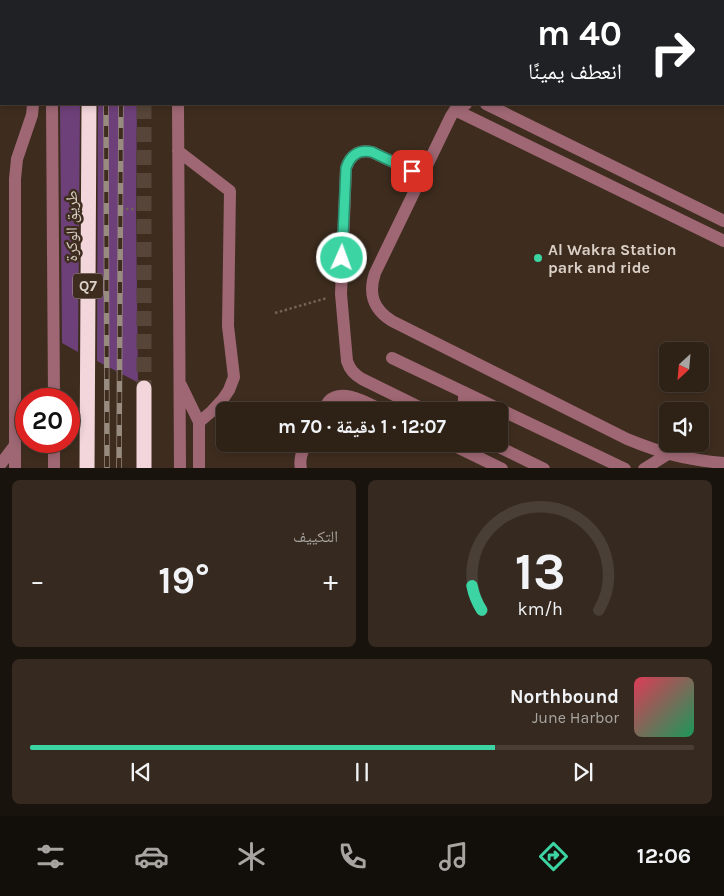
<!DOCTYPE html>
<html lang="ar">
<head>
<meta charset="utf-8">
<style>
  body { margin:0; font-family:Karla,"Noto Naskh Arabic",sans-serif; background:#362a20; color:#f1f3f6; direction:rtl; height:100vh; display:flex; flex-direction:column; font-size:19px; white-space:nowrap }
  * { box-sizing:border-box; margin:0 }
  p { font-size:16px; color:#a7a4a1 }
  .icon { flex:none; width:28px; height:28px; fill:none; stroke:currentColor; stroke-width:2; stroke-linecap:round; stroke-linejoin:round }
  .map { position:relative; height:468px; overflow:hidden; direction:ltr }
  .side { display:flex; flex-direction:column; gap:12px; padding:12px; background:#19130d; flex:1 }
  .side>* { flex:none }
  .hud { position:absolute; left:0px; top:0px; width:725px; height:105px; box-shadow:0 2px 8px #0003,0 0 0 1px #493f36; direction:rtl; background:#202124; color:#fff; overflow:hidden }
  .needle { width:32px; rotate:206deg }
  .tools { position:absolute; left:659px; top:342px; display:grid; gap:10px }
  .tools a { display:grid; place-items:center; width:50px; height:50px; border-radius:8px; background:#2e2217; box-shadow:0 2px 8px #0003,0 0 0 1px #493f36; font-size:25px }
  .speed { position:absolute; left:15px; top:388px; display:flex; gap:10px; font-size:25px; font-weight:700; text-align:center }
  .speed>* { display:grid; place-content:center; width:65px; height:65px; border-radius:50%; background:#2e2217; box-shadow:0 2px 8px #0003,0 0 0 1px #493f36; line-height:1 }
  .speed .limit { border:8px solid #d22; background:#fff; color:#111 }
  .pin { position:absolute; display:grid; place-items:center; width:42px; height:42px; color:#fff; margin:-21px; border-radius:10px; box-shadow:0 2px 8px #0006 }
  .me { position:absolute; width:55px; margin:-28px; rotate:2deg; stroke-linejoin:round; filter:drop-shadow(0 0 4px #0008) }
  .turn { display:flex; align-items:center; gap:18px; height:105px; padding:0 20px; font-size:22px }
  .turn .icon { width:65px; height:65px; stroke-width:2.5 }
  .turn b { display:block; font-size:35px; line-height:42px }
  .big { font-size:38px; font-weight:700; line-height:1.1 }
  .side .tile { flex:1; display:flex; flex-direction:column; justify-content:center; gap:8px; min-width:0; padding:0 18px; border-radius:8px; background:#362a20 }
  .side .dial { align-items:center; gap:0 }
  .dial svg { height:130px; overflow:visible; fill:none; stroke:#493f36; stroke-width:7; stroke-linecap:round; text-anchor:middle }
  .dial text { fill:#f1f3f6; stroke:none }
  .song { display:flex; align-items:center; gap:15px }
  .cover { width:60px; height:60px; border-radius:8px; background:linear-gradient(135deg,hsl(350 70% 55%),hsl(150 70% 35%)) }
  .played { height:5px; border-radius:2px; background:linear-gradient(90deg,#3dd4a3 70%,#493f36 70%) }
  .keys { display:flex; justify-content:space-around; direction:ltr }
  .heat { display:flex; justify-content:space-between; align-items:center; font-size:28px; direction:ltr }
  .side .tiles { flex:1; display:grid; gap:12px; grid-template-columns:1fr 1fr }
  .tile:last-child { grid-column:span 2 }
  .trip { position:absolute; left:216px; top:402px; width:292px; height:50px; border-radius:8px; background:#2e2217; box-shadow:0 2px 8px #0003,0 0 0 1px #493f36; font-weight:700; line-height:50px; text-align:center; direction:rtl }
  .dock { display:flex; height:80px; justify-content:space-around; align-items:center; background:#120e09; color:#a7a4a1 }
  .dock .icon { width:35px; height:35px }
  .dock .current { color:#3dd4a3 }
  .dock b { font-size:22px; color:#f1f3f6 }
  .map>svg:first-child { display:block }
  .building { fill:#6d4079 }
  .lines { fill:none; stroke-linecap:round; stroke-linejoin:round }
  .highway-tunnel { stroke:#564538; stroke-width:15; stroke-dasharray:15 8; stroke-linecap:butt }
  .path { stroke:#726357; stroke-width:2.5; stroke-dasharray:2.5 2.5; stroke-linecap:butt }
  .minor { stroke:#9f6774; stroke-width:12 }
  .major { stroke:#ffa3b8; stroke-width:12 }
  .highway { stroke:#f3d6db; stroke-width:15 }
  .rail-casing { stroke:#988b7f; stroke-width:5.5 }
  .rail { stroke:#3e2d1f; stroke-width:4; stroke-dasharray:11; stroke-linecap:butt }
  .route-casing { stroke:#288a6a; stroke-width:12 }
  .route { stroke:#3dd4a3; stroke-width:9 }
  .poi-dot { fill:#3dd4a3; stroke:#3e2d1f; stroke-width:2 }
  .labels { text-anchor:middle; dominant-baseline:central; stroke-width:5; stroke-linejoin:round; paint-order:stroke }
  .shield { fill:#3e2d1f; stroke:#ac9f95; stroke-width:1 }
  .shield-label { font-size:15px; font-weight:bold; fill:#dbd0c7 }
  .street-label { font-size:16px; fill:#dbd0c7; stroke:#3e2d1f }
  .poi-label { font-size:16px; font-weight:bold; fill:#dbd0c7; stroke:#3e2d1f; text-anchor:start }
</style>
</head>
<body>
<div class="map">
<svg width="724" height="469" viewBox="0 0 724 469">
  <rect width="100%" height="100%" fill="#3e2d1f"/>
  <path class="building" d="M60 104H80L78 352 62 343Z
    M98 104H137L136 209 138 381 137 382 97 361Z"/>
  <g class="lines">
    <path class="highway-tunnel" d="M143 0V1
      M144 104V388"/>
    <path class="path" d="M121 209H136
      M120 296 121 104
      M275 313 327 298"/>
    <path class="minor" d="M176 0V1
      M515 0V1
      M547 0 548 1
      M48 1V0
      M52 104 54 399
      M178 104 180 469
      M466 104 455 110 451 116 375 273C368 294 373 309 392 321L627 439C661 453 687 460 724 463
      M486 104 724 221
      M455 110 724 241
      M178 151 230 191 228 326 234 377 229 390 223 399 211 412 199 422
      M422 176 372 152C359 149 350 155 346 168L341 294 347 361C350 370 354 374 362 379L427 411
      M392 358 625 469
      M181 385 199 422V469
      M464 392V411
      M323 411C325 408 327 403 329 401 343 387 370 405 384 411
      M54 441V469
      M451 444 502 469
      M493 444 544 469
      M0 465 15 445
      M15 469V179L17 159 32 115 33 104
      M301 469C299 459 302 452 306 444
      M644 469 668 454"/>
    <path class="major" d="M163 0V1
      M192 1V0"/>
    <path class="highway" d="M90 1V0
      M87 469 89 104
      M144 469V388"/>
    <g class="rail-casing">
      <path id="rail" d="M122 0V1
        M106 1V0
        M106 104 107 469
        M119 469 121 104"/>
    </g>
    <use href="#rail" class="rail"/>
  </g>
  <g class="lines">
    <g class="route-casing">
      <path id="route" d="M342 258 346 168C350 155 359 149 372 152L412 171"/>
    </g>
    <use href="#route" class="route"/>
  </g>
  <circle class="poi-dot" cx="538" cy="258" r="5"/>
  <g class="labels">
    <rect class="shield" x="73" y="273.5" width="30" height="25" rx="4"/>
    <g class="shield-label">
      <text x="88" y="286">Q7</text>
    </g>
    <g class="street-label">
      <text transform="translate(71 226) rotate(-90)">طريق الوكرة</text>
    </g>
    <g class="poi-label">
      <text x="548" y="249">Al Wakra Station<tspan x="548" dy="18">park and ride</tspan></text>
    </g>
  </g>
</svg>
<div class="tools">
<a><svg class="needle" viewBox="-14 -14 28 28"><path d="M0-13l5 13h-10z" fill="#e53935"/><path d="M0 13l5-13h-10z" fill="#a7a4a1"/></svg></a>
<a><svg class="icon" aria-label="sound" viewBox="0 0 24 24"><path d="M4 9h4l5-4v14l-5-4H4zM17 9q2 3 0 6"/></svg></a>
</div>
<div class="speed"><div class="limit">20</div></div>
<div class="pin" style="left:412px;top:171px;background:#d93025"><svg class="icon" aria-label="arrive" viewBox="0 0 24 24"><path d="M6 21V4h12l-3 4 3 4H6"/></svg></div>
<svg class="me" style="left:342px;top:258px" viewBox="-20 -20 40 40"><circle r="17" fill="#3dd4a3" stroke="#fff" stroke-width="3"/><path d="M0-11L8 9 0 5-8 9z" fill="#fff"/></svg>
<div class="trip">12:07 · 1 دقيقة · 70 m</div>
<div class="hud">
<div class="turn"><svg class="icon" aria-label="right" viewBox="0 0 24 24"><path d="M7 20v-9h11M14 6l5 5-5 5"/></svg><div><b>40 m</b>انعطف يمينًا</div></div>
</div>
</div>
<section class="side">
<div class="tiles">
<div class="tile dial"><svg viewBox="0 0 100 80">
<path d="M14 69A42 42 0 1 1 86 69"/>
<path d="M14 69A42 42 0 0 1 8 54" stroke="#3dd4a3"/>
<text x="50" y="56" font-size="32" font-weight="700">13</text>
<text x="50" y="72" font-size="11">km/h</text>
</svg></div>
<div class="tile"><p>التكييف</p>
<div class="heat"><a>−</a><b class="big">19°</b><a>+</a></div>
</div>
<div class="tile">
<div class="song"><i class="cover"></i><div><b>Northbound</b><p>June Harbor</p></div></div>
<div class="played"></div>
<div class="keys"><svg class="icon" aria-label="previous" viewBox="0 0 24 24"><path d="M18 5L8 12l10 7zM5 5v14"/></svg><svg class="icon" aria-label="pause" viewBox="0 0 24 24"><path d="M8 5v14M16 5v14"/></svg><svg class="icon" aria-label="next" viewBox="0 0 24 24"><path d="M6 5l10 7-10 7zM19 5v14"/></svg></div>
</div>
</div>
</section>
<nav class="dock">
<b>12:06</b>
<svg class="icon current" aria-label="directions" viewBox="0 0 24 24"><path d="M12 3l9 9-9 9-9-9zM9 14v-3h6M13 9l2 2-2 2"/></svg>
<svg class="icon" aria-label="music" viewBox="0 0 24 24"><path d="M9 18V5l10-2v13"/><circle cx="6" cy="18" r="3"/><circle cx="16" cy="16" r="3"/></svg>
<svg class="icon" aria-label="phone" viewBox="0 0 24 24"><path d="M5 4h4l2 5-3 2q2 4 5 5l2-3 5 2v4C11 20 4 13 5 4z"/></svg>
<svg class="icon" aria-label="climate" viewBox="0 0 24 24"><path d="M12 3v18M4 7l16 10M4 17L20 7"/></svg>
<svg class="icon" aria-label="car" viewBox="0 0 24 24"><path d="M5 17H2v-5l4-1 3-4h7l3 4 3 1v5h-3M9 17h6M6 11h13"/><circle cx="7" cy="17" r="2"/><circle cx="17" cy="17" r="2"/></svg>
<svg class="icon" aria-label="filters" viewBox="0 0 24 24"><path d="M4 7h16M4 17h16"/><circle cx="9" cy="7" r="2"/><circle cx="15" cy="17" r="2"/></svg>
</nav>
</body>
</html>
